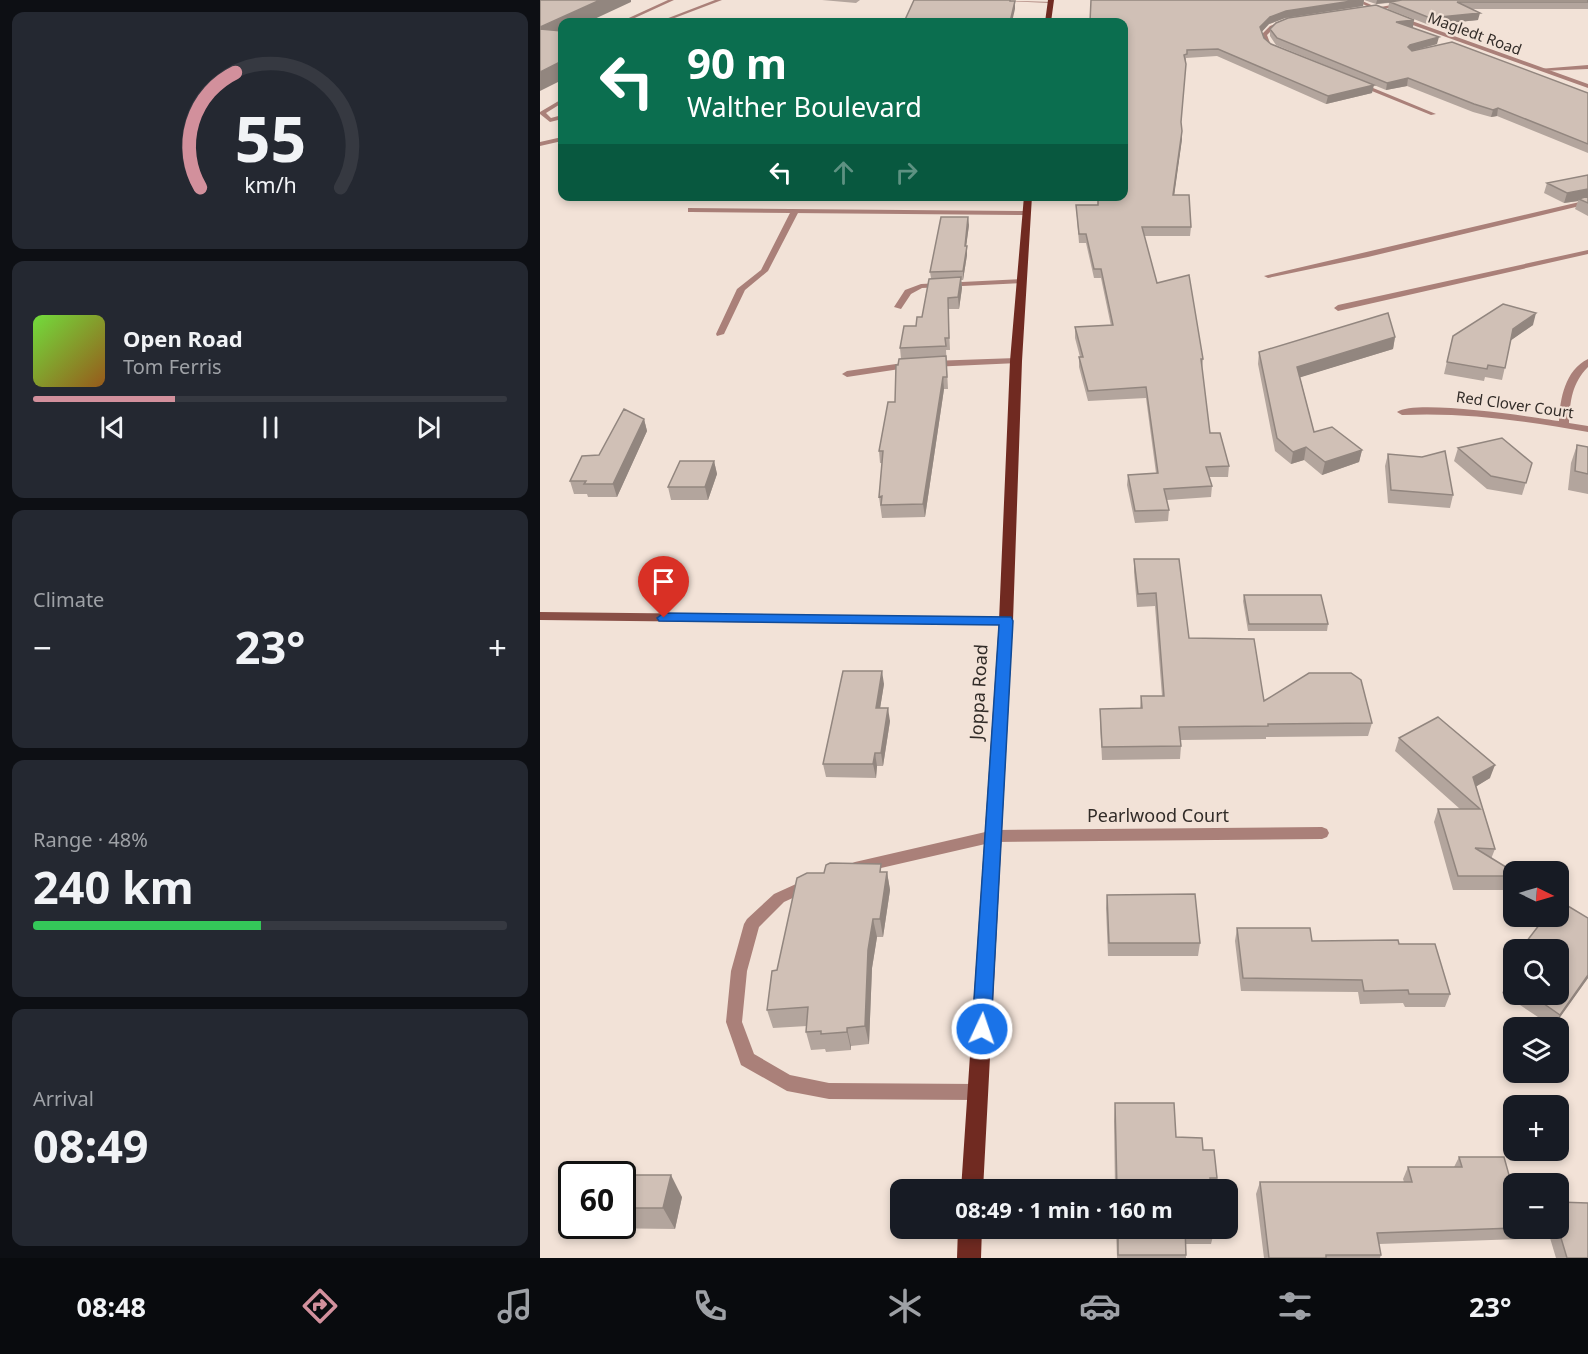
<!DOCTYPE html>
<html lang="en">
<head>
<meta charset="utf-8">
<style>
  body { margin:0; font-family:"Noto Sans",sans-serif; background:#242831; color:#f1f3f6; height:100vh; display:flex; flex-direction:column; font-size:22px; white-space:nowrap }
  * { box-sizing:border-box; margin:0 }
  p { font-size:20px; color:#9ea1a6 }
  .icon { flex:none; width:33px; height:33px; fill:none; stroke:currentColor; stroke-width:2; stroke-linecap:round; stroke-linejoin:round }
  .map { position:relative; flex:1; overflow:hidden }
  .panel { display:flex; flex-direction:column; gap:12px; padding:12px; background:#0d0f14; width:540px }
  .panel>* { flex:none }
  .top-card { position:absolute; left:18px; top:18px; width:570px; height:183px; border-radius:12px; box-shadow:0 3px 9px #0003; background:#0b6e4f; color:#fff; overflow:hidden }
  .needle { width:39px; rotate:95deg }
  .tools { position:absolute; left:963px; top:861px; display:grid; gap:12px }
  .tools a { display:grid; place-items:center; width:66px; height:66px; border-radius:12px; background:#171b24; box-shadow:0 3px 9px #0003; font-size:30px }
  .speed { position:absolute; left:18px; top:1161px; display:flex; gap:12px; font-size:30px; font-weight:700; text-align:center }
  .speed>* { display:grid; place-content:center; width:78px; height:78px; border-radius:50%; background:#171b24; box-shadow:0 3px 9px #0003; line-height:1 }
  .speed .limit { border:3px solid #111; border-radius:9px; background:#fff; color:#111 }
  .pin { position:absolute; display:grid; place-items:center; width:51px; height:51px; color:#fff; margin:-62px -26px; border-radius:50% 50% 50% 0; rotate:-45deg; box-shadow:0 0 6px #0007 }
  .pin .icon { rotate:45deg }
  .me { position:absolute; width:66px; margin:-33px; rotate:3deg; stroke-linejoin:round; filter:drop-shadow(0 0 4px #0008) }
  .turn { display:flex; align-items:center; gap:21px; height:126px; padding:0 30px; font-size:27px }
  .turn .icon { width:78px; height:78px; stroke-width:2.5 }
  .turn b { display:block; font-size:42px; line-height:51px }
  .lanes { display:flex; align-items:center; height:57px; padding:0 30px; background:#0003; justify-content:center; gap:30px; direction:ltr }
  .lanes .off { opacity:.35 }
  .big { font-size:45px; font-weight:700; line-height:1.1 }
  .panel .card { flex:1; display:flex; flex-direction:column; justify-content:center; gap:9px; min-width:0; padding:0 21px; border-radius:12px; background:#242831 }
  .panel .dial { align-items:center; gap:0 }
  .dial svg { height:156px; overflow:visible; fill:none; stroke:#363941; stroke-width:7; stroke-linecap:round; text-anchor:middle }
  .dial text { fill:#f1f3f6; stroke:none }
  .song { display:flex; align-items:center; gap:18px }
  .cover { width:72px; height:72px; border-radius:9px; background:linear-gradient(135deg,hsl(100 70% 55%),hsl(30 70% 35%)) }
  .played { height:6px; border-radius:3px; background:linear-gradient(90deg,#d2909c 30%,#363941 30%) }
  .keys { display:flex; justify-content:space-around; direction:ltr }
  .heat { display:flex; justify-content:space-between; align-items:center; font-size:33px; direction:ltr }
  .charge { height:9px; border-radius:4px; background:linear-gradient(90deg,#34c759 48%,#363941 0) }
  .trip { position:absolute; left:350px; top:1179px; width:348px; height:60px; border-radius:12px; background:#171b24; box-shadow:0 3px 9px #0003; font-weight:700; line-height:60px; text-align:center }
  .menu { display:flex; height:96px; justify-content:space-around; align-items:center; background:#090b0e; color:#9ea1a6 }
  .menu .icon { width:42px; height:42px }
  .menu .selected { color:#d2909c }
  .menu b { font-size:27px; color:#f1f3f6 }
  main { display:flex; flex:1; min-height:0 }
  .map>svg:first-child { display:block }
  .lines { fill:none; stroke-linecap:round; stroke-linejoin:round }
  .service { fill:#aa8079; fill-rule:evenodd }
  .minor { fill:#aa8079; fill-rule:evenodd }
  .tertiary { fill:#aa8079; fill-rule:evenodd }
  .secondary { fill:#894f46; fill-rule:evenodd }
  .primary { fill:#702a21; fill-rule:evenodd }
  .wall { fill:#b3a59d }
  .shaded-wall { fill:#92867f }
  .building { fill:#d0c0b6; stroke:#92867f; stroke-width:1.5 }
  .route { fill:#1a73e8; stroke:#114b97; stroke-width:1.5 }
  .labels { text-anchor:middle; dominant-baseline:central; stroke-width:4.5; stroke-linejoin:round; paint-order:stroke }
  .far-street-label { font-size:15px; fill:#322c28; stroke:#f2e2d7 }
  .street-label { font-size:18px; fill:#322c28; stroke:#f2e2d7 }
</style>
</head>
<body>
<main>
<section class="panel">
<div class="card dial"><svg viewBox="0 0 100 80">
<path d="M14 69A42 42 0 1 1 86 69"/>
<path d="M14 69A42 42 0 0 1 32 10" stroke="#d2909c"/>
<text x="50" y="56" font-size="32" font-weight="700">55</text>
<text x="50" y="72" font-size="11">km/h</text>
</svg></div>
<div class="card">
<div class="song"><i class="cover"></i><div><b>Open Road</b><p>Tom Ferris</p></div></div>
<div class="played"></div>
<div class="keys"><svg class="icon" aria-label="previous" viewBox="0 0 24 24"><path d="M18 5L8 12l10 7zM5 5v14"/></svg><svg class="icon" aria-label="pause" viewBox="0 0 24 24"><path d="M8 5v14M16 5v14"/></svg><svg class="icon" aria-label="next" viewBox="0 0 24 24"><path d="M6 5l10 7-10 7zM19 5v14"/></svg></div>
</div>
<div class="card"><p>Climate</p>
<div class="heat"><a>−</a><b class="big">23°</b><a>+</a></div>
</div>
<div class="card"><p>Range · 48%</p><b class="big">240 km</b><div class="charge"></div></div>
<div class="card"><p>Arrival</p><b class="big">08:49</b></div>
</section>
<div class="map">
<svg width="1048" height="1258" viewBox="0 0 1048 1258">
  <rect width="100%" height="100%" fill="#f2e2d7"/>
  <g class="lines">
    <path class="service" d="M128 0H134L86 22H80Z
      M175 0H182L124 22H118Z
      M443 0 513 2 511 3Z
      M1048 65V69L1002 71 999 69Z
      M22 99V103L6 113 11 118 22 115V119L10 122 0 114V112Z
      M22 137V141L0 146V142Z
      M1048 200V204L828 257 728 278 724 276Z
      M252 209 259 211 228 271 205 290 184 334 177 336 176 334 197 289 221 270Z
      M1048 250V254L798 311 794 308 798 305Z
      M481 279H484V283L382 288 371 294 361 309 354 307 365 290 381 284Z
      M476 358 480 361 479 363 391 367 386 364 391 361Z
      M370 362 373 363V367L307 377 302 374 307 371Z
      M454 830 459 832 461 836 459 840 454 842 315 874 310 872 308 868 310 864 315 862Z
      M267 879 272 881 274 885 272 889 244 902 219 927 207 971 202 1022 214 1054 250 1075 289 1083 438 1084 444 1086 447 1092 444 1098 438 1100 289 1099 247 1091 201 1065 186 1022 191 971 204 924 207 919 234 894Z"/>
    <path class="minor" d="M879 0H890L827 12 824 10Z
      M742 21 747 22 734 28 727 35 730 43 737 48 732 49 726 45 721 35 730 26Z
      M817 83H821L896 114 891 115 817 85Z
      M148 208 486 211 490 213 486 215 151 212H148Z
      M1048 359V367C1032 383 1030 401 1029 423L1048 426V432C986 421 925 412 862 415L857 412C876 399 992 417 1019 421 1020 399 1025 370 1048 359Z
      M782 827 787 829 789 833 787 837 782 839 454 842 449 840 447 836 449 832 454 830Z"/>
    <path class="tertiary" d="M814 0H820L845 11 840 12Z
      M858 16 1048 84V88L856 19Z"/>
    <path class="secondary" d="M0 612 466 617 472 621 466 625 0 620Z"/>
    <path class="primary" d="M508 0H514L511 22H505Z
      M484 196H492L482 361 473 621 443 1190H421L459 621 470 361Z
      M418 1228H442L441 1258H417Z"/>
  </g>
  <path class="wall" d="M282 0H320L316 3Z
    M551 0H1048V9H931L938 20 889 25 848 9 849 3 836 4 824 0 823 6 745 18 729 24 721 32 724 38 731 44 832 93 786 104 677 56 646 58V62H645L641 122 642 139 634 195 651 227 650 236H604L617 283 663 359 662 369 670 433 689 466 688 477H669L672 486 671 497 627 500 629 510 628 521 595 523 587 485 588 475 616 473 606 398 548 401 539 367V357H540L535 338V327L571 326 561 278H554L546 243H539L536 205H558L584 196Z
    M871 27 897 44 876 50 1048 93V153L957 116 951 117 933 112 867 86 846 90 736 45 730 36V29L873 27Z
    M1048 175V216L1035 209 1038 201 1024 203 1004 193 1007 183Z
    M429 225 426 246 427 255 423 280H421L422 288 419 309H408L410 350H406L408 389H404L385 517 342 518 339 497 342 463H340L339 451 355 402 358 365 361 359 360 348 382 317 391 278 390 272Z
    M993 325 971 340 962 380 945 377 944 381 904 374 913 336Z
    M855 337 853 349 760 377 774 432 822 450 819 462 782 475 764 460 751 464 735 451 718 364 719 352Z
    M104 419 107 431 77 497H48L47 494H34L30 481Z
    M1037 445 1048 447V494L1028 490 1031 463Z
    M918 448 992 463 982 495 947 489 914 461Z
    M848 454 913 495 910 508 848 503 845 466Z
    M174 461 177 474 168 500H131L128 487Z
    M594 559 649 638 724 701 832 723 828 736 726 737V739L641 740V746L640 759 562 760 560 722V709L600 708 601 696H622L615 606 597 607 594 572Z
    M704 595 788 624 787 631H708L703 601Z
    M344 684 340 708 350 721 343 766H337L336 778 286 777 283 764Z
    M859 738 950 778 936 786 955 849 951 859 974 872V890H913L894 822 898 809H920L855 751Z
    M342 872H347L350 890 343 937H337L332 968 329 1044 311 1046V1050L286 1052 285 1049 271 1050 266 1032 267 1026 233 1028 227 1010 237 970Z
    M567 895 660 943 658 956H568L566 908Z
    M1048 918V978L1013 1027 962 993 968 980 974 972V994H1018V950H981L983 946Z
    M697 928 772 941 859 944 910 994 905 1007H865L863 1003 820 1004 818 992 701 991 695 941Z
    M575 1103 636 1137 663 1150 677 1178 675 1190H575L574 1121Z
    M919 1157 974 1228H1018L1048 1258H1016L1010 1238 839 1244 841 1255 840 1258H724L716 1194 720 1182H864L863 1179 868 1167H914Z
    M82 1175 142 1197 135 1229 56 1228 54 1226H82Z
    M576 1228H675L671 1244H646V1258H577Z"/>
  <path class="shaded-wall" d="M60 0H91V2L48 22H22V34L0 37V27Z
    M818 0H824L823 6 745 18 729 24 719 35 720 27 730 17 746 11Z
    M837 0H871L836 4Z
    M475 1V9L472 22H470Z
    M940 13 938 20 889 25 890 18Z
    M874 20 873 27 855 29 856 22Z
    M899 37 897 44 868 52V47L870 45Z
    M22 61V80L0 91V72Z
    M868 78 867 86 846 90 847 83Z
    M834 85 832 93 786 104 788 96Z
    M958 108 957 116 951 117 953 110Z
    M642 131V139L633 204V195Z
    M1048 189V199H1039L1038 201 1024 203 1027 193Z
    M428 217 429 225 425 255V246Z
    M427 246V255L423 280V271Z
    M421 277 422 288 419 309 418 297Z
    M996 313 993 325 970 341 973 329Z
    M855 337 853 349 755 379 757 367Z
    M403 377 404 389 385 517 383 504Z
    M104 419 107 431 77 497 73 484Z
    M766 447 764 460 751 464 753 452Z
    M822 450 819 462 782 475 785 462Z
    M174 461 177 474 168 500 165 487Z
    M342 671 344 684 338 721 336 708Z
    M348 708 350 721 343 766 341 753Z
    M335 753 337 766 336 778 333 764Z
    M955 765 950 778 929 791 933 777Z
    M347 872 350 890 343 937 340 919Z
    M333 919 337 937 332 968 329 1044 325 1026 328 950Z
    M1048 975V978L1013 1027 1020 1015Z
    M307 1028 311 1046V1050L307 1032Z
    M131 1175 142 1197 135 1229 123 1208Z"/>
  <path class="building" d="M0 0H60L0 27Z
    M374 0H470V1H475L470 22H364Z
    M551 0H818L746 11 730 17 720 27 724 38 731 44 834 85 788 96 678 49 647 50V54L644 55 646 64 641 122 642 131 633 195H649L651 227H602L617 283 649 275 663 359H661L670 433H680L689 466 666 467 672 486 624 489 629 510 595 511 588 475 618 473 606 387 548 391 539 357H543L535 327 573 325 561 269H554L546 234H539L536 205H558V196H584V22H550Z
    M862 0H1048V2H917L940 13 890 18 850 2Z
    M836 5 874 20 856 22 899 37 870 45 868 47 872 51 912 42 1048 93V144L958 108 953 110 934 104 868 78 847 83 737 38 730 29 736 23 748 18Z
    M0 29 22 31V61L0 72Z
    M1048 175V189L1027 193 1007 183Z
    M1048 196V203L1039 199Z
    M401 217H428L425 246H427L423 271 390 272Z
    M421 277 418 297 408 298 409 338H405L406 346 360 348 364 326H376L377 317H382L389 279Z
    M963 304 996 313 973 329 965 368 948 365 947 369 907 362 913 336Z
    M848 313 855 337 757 367 774 432 792 427 822 450 785 462 766 447 753 452 737 438 719 352Z
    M406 356 407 377H403L383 504 341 505 342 496 339 497 343 451H339L348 402H355L356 365H358L359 359Z
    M84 409 104 419 73 484H44L46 481H30L42 456 59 455Z
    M962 438 992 463 986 483 951 476 918 448Z
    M1037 445 1048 447V474L1035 471Z
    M905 451 913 495 851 490 848 454 882 457Z
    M140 461H174L165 487H128Z
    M594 559H639L649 638 714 639 724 701 769 673H811L821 680 832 723 728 724V726L639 727 641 746 562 747 560 709 602 708 601 696H624L616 593 598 594Z
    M704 595H781L788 624H709Z
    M303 671H342L336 708H348L341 753H335L333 764H283Z
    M898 717 955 765 933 777 955 849 935 848 974 872V876H918L898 809H940L859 738Z
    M290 863 341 864 340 872H347L340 919H333L328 950 325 1026 307 1028V1032L281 1034V1031L266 1032 268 1007 227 1010 232 971 237 970 257 878 267 873H284L286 865Z
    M655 894 660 943H569L567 895Z
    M1018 900 1048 918V975L1020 1015 990 994H1018V950H988L983 946 1006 916H1018Z
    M697 928H770L772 941 858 940 859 944H895L910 994H869L868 990 824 991 822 980 703 978Z
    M974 972V983L968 980Z
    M575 1103H634L636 1137 662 1138 663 1150H674L677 1178H670L671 1190H577Z
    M919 1157H964L974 1193V1228L837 1233 841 1255H786V1258H729L720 1182H872L868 1167H922Z
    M82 1175H131L123 1208H82Z
    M1018 1202 1048 1203V1258H1027L1018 1228Z
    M578 1228H645L646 1255H578Z"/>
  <path class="route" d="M124 613 471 617 473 621 451 1029 448 1035 442 1038 435 1035 432 1029 459 625 119 621 117 618Z"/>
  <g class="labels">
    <g class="far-street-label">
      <text transform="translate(935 33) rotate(20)">Magledt Road</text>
      <text transform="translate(975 404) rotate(8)">Red Clover Court</text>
    </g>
    <g class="street-label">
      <text transform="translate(438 692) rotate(-87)">Joppa Road</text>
      <text x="618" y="815">Pearlwood Court</text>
    </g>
  </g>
</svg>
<div class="tools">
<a><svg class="needle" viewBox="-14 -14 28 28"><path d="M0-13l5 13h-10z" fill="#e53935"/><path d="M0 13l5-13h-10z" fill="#9ea1a6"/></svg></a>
<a><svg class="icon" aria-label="search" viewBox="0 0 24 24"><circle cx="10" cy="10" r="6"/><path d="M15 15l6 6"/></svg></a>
<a><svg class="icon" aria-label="layers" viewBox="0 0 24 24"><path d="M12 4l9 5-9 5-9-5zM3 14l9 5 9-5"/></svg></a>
<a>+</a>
<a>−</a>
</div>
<div class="speed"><div class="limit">60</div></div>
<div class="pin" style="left:124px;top:618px;background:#d93025"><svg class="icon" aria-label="arrive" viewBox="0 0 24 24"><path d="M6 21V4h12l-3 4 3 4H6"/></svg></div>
<svg class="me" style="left:442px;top:1029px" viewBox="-20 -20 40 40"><circle r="17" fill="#1a73e8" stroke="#fff" stroke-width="3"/><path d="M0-11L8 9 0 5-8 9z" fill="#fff"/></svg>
<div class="trip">08:49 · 1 min · 160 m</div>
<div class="top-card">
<div class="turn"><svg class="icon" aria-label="left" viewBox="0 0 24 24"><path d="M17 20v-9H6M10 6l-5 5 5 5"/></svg><div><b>90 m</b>Walther Boulevard</div></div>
<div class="lanes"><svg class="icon" aria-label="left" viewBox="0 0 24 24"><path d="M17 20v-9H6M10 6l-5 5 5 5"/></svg><svg class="icon off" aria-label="ahead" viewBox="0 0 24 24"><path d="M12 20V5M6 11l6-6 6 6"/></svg><svg class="icon off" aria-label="right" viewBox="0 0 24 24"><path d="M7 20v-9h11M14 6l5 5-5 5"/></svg></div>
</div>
</div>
</main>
<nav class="menu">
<b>08:48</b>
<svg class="icon selected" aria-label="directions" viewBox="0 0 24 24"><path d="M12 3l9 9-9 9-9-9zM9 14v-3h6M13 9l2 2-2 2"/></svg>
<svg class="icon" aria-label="music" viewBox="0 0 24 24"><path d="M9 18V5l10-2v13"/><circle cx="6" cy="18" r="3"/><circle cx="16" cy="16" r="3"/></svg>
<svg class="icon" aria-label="phone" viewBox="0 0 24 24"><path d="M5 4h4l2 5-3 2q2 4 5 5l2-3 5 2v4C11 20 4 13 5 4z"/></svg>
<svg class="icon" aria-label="climate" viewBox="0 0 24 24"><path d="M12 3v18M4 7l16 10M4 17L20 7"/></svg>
<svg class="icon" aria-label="car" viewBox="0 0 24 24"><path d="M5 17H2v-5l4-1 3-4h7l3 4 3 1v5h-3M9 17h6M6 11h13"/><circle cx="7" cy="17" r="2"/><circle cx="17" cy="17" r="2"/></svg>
<svg class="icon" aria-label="filters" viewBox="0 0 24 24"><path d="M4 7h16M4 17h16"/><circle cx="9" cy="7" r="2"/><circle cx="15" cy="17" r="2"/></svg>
<b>23°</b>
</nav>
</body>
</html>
